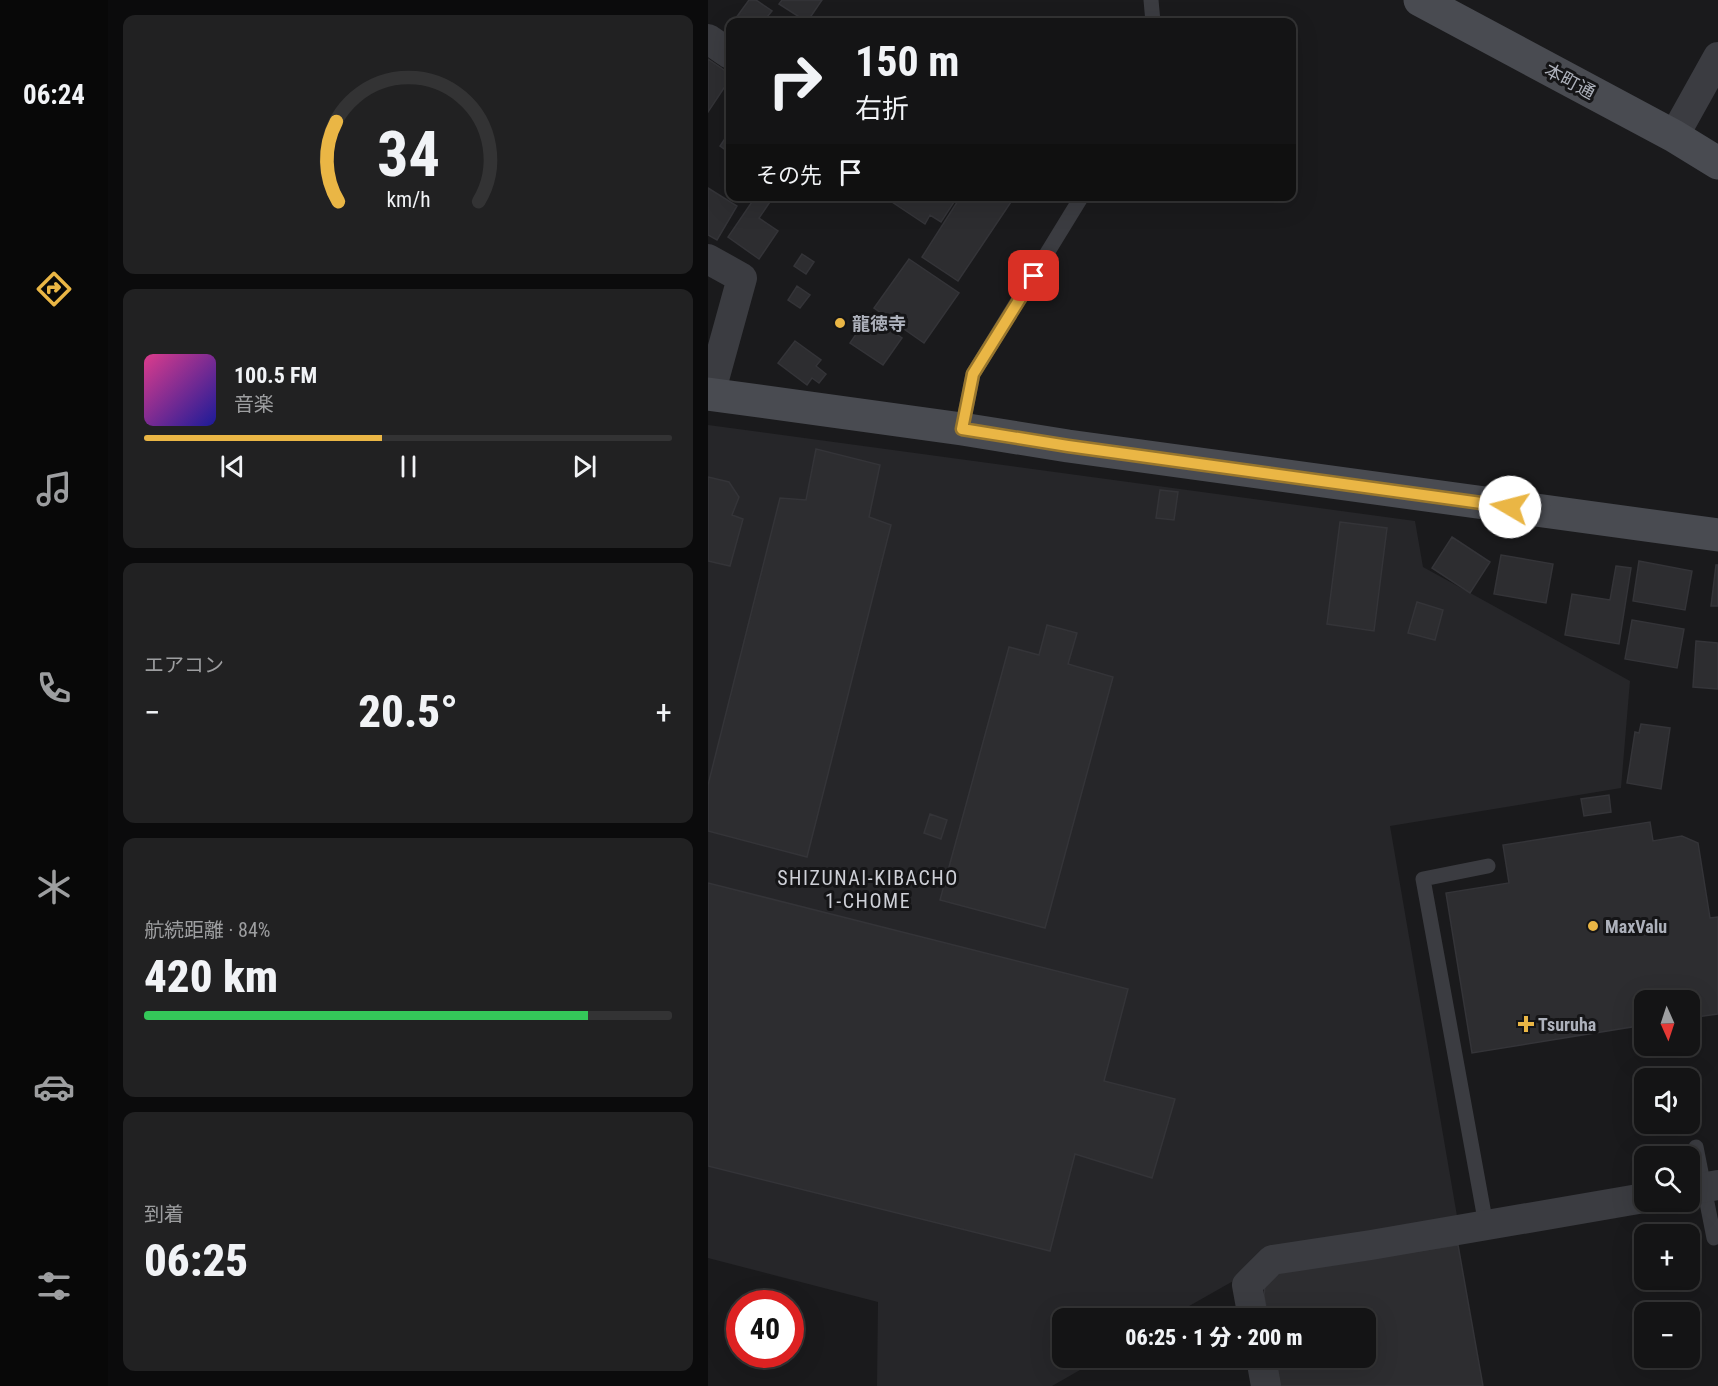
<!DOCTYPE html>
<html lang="ja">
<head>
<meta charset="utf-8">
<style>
  body { margin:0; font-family:"Roboto Condensed","Noto Sans JP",sans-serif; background:#212122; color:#f1f3f6; height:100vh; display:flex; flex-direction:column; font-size:22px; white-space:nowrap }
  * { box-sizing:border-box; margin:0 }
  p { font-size:20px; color:#9d9ea0 }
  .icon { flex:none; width:33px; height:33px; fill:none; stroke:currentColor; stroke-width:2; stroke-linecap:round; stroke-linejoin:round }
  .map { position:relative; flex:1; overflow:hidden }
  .details { display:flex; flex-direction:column; gap:15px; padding:15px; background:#0b0b0c; width:600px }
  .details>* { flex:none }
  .hud { position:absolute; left:18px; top:18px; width:570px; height:183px; border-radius:12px; box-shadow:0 6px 24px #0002,0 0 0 2px #333334; background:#141415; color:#f1f3f6; overflow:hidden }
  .needle { width:39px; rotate:177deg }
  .buttons { position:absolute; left:926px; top:990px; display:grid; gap:12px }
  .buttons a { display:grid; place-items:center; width:66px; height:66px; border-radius:12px; background:#141415; box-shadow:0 6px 24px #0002,0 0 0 2px #333334; font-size:30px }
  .speed { position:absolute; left:18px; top:1290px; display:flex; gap:12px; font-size:30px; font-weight:700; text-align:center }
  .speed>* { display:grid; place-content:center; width:78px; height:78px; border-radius:50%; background:#141415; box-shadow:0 6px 24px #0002,0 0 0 2px #333334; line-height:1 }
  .speed .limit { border:9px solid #d22; background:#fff; color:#111 }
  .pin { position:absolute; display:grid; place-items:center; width:51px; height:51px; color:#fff; margin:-26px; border-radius:12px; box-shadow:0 3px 9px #0006 }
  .me { position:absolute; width:66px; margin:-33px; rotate:278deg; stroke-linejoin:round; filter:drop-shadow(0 0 4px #0008) }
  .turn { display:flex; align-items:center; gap:21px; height:126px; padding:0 30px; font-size:27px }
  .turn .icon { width:78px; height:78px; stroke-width:2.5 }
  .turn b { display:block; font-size:42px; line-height:51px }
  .then { display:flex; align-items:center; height:57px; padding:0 30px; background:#0003; gap:12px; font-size:22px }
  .big { font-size:45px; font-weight:800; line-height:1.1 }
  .details .widget { flex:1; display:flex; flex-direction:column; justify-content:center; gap:9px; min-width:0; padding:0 21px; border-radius:12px; background:#212122 }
  .details .dial { align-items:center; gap:0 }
  .dial svg { height:156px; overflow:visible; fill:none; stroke:#333334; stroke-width:7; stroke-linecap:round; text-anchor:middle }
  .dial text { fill:#f1f3f6; stroke:none }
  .song { display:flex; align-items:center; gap:18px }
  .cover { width:72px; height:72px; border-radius:9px; background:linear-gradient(135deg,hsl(330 70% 55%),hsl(240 70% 35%)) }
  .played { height:6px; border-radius:3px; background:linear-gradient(90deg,#eab645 45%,#333334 45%) }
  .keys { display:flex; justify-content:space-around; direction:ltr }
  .heat { display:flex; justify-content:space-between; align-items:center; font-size:33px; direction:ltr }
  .charge { height:9px; border-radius:4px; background:linear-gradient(90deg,#34c759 84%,#333334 0) }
  .trip { position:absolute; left:344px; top:1308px; width:324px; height:60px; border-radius:12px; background:#141415; box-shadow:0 6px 24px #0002,0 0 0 2px #333334; font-weight:800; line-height:60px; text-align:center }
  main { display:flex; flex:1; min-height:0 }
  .tabs { display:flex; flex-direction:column; width:108px; justify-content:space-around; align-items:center; background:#080808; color:#9d9ea0 }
  .tabs .icon { width:42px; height:42px }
  .tabs .selected { color:#eab645 }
  .tabs b { font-size:27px; color:#f1f3f6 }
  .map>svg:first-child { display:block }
  .built { fill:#262629 }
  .building { fill:#2d2d30; stroke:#343438; stroke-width:1.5 }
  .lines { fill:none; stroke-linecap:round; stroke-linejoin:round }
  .lane { stroke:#3b3c41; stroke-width:15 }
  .street { stroke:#3b3c41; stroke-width:30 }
  .secondary { stroke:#494b51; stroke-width:33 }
  .route-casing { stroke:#98762d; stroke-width:15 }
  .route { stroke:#eab645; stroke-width:10 }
  .poi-dot { fill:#eab645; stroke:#151517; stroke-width:2 }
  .labels { text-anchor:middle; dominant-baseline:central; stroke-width:6; stroke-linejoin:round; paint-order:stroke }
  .street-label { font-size:18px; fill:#adb1bb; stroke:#151517 }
  .poi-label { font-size:18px; font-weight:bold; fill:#adb1bb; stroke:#151517; text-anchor:start }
  .neighbourhood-label { font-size:20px; letter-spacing:1.5px; fill:#ced0d7; stroke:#151517 }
</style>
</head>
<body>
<main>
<nav class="tabs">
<b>06:24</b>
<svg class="icon selected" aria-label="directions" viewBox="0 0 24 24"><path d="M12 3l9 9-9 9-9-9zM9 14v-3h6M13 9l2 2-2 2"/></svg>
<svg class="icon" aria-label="music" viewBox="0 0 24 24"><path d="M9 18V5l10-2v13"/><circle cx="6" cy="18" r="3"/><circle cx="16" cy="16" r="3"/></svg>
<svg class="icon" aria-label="phone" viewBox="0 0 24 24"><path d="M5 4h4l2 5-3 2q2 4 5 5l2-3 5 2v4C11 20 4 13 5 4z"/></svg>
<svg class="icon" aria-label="climate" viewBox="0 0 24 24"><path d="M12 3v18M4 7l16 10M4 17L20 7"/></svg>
<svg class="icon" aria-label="car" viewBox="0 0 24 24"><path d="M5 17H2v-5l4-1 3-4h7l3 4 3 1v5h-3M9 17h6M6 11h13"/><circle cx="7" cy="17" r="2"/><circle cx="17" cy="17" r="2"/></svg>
<svg class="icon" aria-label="filters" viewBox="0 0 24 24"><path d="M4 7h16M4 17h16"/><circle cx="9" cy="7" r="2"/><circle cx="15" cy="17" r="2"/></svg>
</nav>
<section class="details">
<div class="widget dial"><svg viewBox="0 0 100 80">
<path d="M14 69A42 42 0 1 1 86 69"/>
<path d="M14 69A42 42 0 0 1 13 28" stroke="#eab645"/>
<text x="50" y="56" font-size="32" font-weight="700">34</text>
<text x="50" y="72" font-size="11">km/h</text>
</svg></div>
<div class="widget">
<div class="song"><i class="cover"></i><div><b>100.5 FM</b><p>音楽</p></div></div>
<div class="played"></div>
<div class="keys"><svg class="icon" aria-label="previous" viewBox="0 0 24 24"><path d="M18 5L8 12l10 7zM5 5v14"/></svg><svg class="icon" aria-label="pause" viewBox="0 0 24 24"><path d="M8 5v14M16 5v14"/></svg><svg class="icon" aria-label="next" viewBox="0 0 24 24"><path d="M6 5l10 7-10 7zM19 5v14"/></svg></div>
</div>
<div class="widget"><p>エアコン</p>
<div class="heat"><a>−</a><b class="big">20.5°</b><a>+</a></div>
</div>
<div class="widget"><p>航続距離 · 84%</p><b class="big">420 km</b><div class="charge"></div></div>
<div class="widget"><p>到着</p><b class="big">06:25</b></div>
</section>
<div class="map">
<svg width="1010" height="1386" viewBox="0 0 1010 1386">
  <rect width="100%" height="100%" fill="#1a1a1c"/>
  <path class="built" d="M0 425 707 521 715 567 922 681 913 788 682 826 749 1216 527 1280 460 1318H354V1358H393L344 1386H169L170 1302 0 1258Z"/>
  <path class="building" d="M41 0H48L64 11 55 22H25Z
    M74 0H114L99 22 71 4Z
    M0 59 22 74V79L0 112Z
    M22 131V153L12 146Z
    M0 188 29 206 9 240 0 235Z
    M48 196H54L62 202 51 218 70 231 51 259 20 237Z
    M179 196H250L233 222 222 215 217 224 178 198Z
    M253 196H307L250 281 214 257Z
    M94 254 106 262 98 274 86 266Z
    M201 259 251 293 216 343 166 308Z
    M89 286 102 295 92 308 80 300Z
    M161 315 194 338 175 365 142 343Z
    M87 341 113 360 108 366 118 374 111 383 104 378 99 385 70 363Z
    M108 449 172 465 161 517 183 525 99 857 0 831V785L72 498 98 500Z
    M0 477 21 482 31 497 24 515 35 519 22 566 0 561Z
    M452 490 470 492 466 520 448 518Z
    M632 522 679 528 666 631 619 624Z
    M744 537 782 562 762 593 724 568Z
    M793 555 845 564 838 603 786 594Z
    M931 561 984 571 977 610 925 601Z
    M1008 565H1010V606H1003Z
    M908 566 923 568 911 644 857 635 864 594 902 600Z
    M709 602 735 610 727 640 700 633Z
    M924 620 976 629 969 668 917 659Z
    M339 625 369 633 360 664 405 677 337 928 232 900 301 647 331 655Z
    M988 641 1010 643V689L985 687Z
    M933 724 962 728 953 789 919 783 927 732 931 733Z
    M901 795 903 812 876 816 873 799Z
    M222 814 239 820 233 839 216 833Z
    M942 822 945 841 974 836 990 843 1002 918 1010 917V1014L981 1018V1000H936V1025L764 1053 738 893 801 883 795 845Z
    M0 883 420 989 396 1081 467 1099 444 1178 367 1154 342 1251 0 1166Z
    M750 1245 775 1386H572L567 1358H657V1318H560L556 1296 557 1286 571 1272Z"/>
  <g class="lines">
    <path class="lane" d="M443 0 445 22
      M254 429 265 374 374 196
      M988 1147 1006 1238
      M778 1225 715 879 780 866"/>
    <path class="street" d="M0 39 22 54
      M966 136 1010 57
      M0 259 34 278 2 394
      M981 1190 1010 1185
      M545 1318 539 1285 564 1260 663 1245 936 1198
      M553 1358 558 1386"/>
    <path class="secondary" d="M712 0 966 136 1010 163
      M0 394 254 429 360 446 1010 535"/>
  </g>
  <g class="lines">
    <g class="route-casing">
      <path id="route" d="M326 276 265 374 254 429 360 446 802 507"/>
    </g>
    <use href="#route" class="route"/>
  </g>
  <g class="poi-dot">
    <circle cx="132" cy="323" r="6"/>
    <circle cx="885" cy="926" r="6"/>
    <path d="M815 1015h6v6h6v6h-6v6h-6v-6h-6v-6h6z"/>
  </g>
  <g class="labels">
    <g class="street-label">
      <text transform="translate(862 81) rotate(28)">本町通</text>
    </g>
    <g class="poi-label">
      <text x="144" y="323">龍徳寺</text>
      <text x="897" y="926">MaxValu</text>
      <text x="830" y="1024">Tsuruha</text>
    </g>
    <g class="neighbourhood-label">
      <text x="160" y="878">SHIZUNAI-KIBACHO<tspan x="160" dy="23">1-CHOME</tspan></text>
    </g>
  </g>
</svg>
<div class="buttons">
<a><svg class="needle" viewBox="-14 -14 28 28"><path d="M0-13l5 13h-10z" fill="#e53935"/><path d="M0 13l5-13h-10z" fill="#9d9ea0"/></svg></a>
<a><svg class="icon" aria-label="sound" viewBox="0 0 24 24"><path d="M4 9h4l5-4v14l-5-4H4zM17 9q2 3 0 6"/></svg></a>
<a><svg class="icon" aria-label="search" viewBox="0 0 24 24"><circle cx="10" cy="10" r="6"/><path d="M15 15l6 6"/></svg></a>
<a>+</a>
<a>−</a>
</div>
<div class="speed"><div class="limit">40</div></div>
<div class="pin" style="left:326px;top:276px;background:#d93025"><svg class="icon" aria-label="arrive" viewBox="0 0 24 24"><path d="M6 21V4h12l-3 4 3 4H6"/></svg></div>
<svg class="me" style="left:802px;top:507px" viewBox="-20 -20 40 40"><circle r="19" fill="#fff"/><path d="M0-13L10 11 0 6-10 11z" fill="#eab645"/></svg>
<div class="trip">06:25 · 1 分 · 200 m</div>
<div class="hud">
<div class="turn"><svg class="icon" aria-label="right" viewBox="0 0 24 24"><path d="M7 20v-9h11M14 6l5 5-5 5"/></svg><div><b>150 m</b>右折</div></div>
<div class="then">その先<svg class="icon" aria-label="arrive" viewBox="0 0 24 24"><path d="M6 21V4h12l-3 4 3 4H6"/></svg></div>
</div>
</div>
</main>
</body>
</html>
